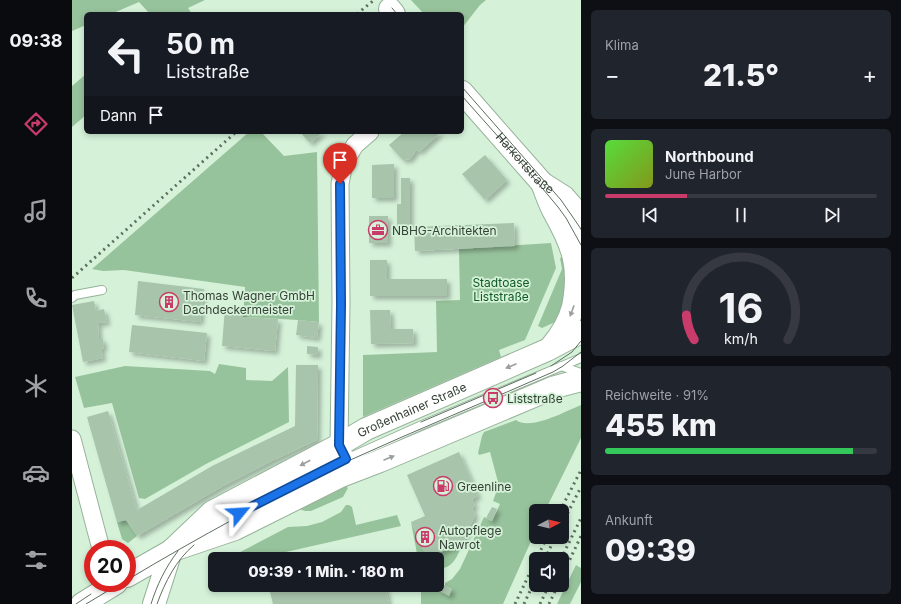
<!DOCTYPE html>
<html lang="de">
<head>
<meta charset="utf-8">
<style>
  body { margin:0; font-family:Inter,sans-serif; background:#20242c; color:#f1f3f6; height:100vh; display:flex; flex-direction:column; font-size:15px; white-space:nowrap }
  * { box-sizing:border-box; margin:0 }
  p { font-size:13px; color:#9ea1a6 }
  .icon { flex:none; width:22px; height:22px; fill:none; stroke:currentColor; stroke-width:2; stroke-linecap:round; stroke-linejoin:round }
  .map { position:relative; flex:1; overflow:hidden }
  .drawer { display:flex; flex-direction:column; gap:10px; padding:10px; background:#0d0f14; width:320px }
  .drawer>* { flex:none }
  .guide { position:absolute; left:12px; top:12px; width:380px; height:122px; border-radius:6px; box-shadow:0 2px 6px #0003; background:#171b24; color:#f1f3f6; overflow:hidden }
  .needle { width:26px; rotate:83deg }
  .controls { position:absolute; left:457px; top:504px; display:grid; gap:8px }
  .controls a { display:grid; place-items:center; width:40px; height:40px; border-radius:6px; background:#171b24; box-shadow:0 2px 6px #0003; font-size:20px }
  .speed { position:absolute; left:12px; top:540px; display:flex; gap:8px; font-size:20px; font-weight:700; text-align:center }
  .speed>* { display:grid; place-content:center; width:52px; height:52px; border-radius:50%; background:#171b24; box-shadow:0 2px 6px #0003; line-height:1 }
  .speed .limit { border:6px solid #d22; background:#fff; color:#111 }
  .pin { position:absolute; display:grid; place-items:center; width:34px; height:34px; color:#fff; margin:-41px -17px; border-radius:50% 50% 50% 0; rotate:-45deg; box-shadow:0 0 4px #0007 }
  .pin .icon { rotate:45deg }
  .me { position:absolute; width:44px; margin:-22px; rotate:63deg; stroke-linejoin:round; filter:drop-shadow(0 0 3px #0008) }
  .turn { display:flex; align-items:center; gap:14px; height:84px; padding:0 16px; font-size:18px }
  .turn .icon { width:52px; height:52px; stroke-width:2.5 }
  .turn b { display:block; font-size:28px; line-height:34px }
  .then { display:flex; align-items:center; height:38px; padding:0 16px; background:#0003; gap:8px; font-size:15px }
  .big { font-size:30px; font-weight:800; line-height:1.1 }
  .drawer .card { flex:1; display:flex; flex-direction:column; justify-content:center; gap:6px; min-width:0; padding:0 14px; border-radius:6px; background:#20242c }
  .drawer .dial { align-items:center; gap:0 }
  .dial svg { height:104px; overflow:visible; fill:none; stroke:#363941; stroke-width:7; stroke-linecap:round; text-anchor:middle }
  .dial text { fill:#f1f3f6; stroke:none }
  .song { display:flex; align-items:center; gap:12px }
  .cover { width:48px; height:48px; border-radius:6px; background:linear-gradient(135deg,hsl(110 70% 55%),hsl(70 70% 35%)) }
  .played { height:4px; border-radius:2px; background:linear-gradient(90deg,#c93b6a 30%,#363941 30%) }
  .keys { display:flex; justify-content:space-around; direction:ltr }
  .heat { display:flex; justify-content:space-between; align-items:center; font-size:22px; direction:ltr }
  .charge { height:6px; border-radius:3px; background:linear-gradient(90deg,#34c759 91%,#363941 0) }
  .trip { position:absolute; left:136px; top:552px; width:236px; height:40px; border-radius:6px; background:#171b24; box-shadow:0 2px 6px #0003; font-weight:800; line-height:40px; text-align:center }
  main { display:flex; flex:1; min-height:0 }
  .tabs { display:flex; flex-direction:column; width:72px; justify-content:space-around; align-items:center; background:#090b0e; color:#9ea1a6 }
  .tabs .icon { width:28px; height:28px }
  .tabs .selected { color:#c93b6a }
  .tabs b { font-size:18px; color:#f1f3f6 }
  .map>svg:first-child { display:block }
  .green { fill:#97c39c }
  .building { fill:#a8c4ab; filter:url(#shadow) }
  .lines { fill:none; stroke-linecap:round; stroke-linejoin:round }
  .lane-casing { stroke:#97b29a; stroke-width:10 }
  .street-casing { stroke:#97b29a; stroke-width:19 }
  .secondary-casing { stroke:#97b29a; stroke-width:24 }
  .lane { stroke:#fff; stroke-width:8 }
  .street { stroke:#fff; stroke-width:17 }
  .secondary { stroke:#fff; stroke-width:22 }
  .tram { stroke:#5e6f60; stroke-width:1 }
  .rail { stroke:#5e6f60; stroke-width:3; stroke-dasharray:2 4; stroke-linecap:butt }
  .oneway { fill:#9aa09a }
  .route-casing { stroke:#114b97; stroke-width:10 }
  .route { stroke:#1a73e8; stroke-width:7 }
  .labels { text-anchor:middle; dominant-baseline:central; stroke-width:3.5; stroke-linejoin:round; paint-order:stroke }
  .street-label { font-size:12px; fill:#354136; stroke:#d5f2d9 }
  .poi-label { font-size:12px; fill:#354136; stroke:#d5f2d9; text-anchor:start }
  .park-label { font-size:12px; fill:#0e5824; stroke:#d5f2d9 }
</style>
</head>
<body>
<main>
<nav class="tabs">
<b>09:38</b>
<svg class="icon selected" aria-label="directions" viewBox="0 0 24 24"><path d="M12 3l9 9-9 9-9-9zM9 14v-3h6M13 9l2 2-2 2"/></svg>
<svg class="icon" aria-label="music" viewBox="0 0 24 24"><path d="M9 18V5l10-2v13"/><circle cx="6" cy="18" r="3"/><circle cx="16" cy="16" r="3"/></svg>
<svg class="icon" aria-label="phone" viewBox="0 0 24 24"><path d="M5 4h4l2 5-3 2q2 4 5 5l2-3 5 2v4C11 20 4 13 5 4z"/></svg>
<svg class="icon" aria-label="climate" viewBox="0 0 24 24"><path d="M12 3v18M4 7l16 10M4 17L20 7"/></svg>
<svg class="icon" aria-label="car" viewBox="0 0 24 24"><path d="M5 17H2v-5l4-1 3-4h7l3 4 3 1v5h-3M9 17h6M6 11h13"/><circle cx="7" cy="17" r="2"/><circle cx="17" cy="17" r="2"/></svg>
<svg class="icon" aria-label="filters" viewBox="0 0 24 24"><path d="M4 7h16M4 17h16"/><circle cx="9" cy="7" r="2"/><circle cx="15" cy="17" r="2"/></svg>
</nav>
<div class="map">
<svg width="509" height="604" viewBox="0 0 509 604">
  <defs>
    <filter id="shadow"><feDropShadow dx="3.5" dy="3.5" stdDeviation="2" flood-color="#0004"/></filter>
  </defs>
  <rect width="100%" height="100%" fill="#d5f2d9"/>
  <path class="green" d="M0 0H133L116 8 120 14H78L67 2 39 14H14V25L0 31Z
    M339 0H414L408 5 390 28V14H352Z
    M14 74V115L0 127V86Z
    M177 132H192L191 134 212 156 245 152 247 322 226 320 171 317 173 287 52 270 31 271 20 269Z
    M479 243 484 268 453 340 427 350 429 357 291 417V355L365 352 364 301 388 300 387 249Z
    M493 256 495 259 492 318 470 328 466 326 490 269 488 258Z
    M147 364 174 368V380L200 381 216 367 217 422 134 464 73 499 67 498 40 403 12 408 3 377 53 366 138 371 143 374Z
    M509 405V438L473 511H464V530L431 604H349V585H363L362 588 376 595 380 589 373 586V583L380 579 388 569 412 517 420 521 428 504 421 501 425 490 416 486 426 482 418 452 407 455 406 453 410 436 412 432 444 420C458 431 494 411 509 405Z
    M274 486 276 488 271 497 239 511H233L227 509Z
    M274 505H277L280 507 284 525 325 515 329 526 183 559H155L216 527 235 526 250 522 269 512Z
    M54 520 65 536 56 543 50 539 45 522Z
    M339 522 355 558V559H346Z
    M391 542C387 552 383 566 371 568L365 554Z
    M504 565 509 568V582L498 604H485Z"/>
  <path class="building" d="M228 132H251L238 143Z
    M332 132H369L347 152 345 149 338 159 331 160 317 145Z
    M413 155 435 180 413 200 390 174Z
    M322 164V198H300V165Z
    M329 178H338V228H325V204H329Z
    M297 216H316V243H297Z
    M442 223 443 246 343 251 342 227Z
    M298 260H315V279H375V296H298Z
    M66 281 132 289 128 322 63 315Z
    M22 301 24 311 32 309 35 322 26 323 27 339H31L32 348 29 349 31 358 11 362 0 305Z
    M153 307H171V317L206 319 203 351 150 346Z
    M298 310H318L319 329H341L342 343 299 344Z
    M226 320 247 322 245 338 224 335Z
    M60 325 135 333 132 361 57 352Z
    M235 346 246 347V355L235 354Z
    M224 365H246L245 440 200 461 151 486 65 536 54 520 45 522 15 417 36 411 65 510 140 466 223 426Z
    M387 452 406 496 400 499 403 506 400 508 403 515 391 542 355 558 339 522 353 516 335 475Z
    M420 507 425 509 420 521 414 518Z
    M369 584 380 589 377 596 366 590Z
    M213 585H313L317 604H201L197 588Z"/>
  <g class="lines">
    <g class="lane-casing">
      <path id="lane" d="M496 215 509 239
        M0 298 3 295 30 290
        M489 366 509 373
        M145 525 274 459 350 425 509 358"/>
    </g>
    <g class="street-casing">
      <path id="street" d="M0 439 29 549
        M280 471 267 445 269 303 268 184 272 163 283 145 298 132"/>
    </g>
    <g class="secondary-casing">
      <g id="secondary">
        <path d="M318 9 322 14"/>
        <path id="s1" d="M390 92 470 183 492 197 509 217"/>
        <path d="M470 183C474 193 477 203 482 212 501 246 509 266 501 307 497 322 489 335 479 347"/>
        <path d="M104 549 163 529 269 476 308 461 483 387 509 380"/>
        <path id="s2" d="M55 576 99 551 140 512 267 445 294 429 475 350 509 332"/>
        <path d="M10 604 44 583"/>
        <path d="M82 604 99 551"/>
      </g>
    </g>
    <use href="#lane" class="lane"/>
    <use href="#street" class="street"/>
    <use href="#secondary" class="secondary"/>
    <path class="tram" d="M320 8 325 14
      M390 87 489 200 509 229
      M390 96 446 159 486 207 494 218 509 245
      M479 366 500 352 509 341
      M349 422 464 373
      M55 580C127 537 200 497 276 461 344 430 413 402 481 372L491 366 509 352
      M4 604 19 594
      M14 604 49 583
      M79 604C85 585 93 568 106 551
      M85 604C93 582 104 560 122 545"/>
    <path class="rail" d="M285 14 302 0
      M0 278 164 132
      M488 511 509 470
      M490 524 509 487
      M473 559 483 537
      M489 559 509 518
      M490 576 509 536
      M443 604 475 537
      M452 604 464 578
      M468 604 477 585
      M477 604 486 585"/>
  </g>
  <defs><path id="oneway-solid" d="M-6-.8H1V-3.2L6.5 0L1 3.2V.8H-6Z"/></defs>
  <g class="oneway">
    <use href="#oneway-solid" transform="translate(500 311) rotate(110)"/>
    <use href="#oneway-solid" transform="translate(439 366) rotate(157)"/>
    <use href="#oneway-solid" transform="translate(317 458) rotate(-23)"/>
    <use href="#oneway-solid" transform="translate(233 463) rotate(152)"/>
  </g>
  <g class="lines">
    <g class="route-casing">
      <path id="route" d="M167 513 274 459 267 445 269 304 268 184"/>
    </g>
    <use href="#route" class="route"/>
  </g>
  <defs>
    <g id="office-ring" transform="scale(1)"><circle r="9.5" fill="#d5f2d9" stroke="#c93b6a" stroke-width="1.5"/><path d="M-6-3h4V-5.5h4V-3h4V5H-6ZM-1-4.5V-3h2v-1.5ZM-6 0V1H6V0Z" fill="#c93b6a"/></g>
    <g id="building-ring" transform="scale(1)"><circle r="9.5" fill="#d5f2d9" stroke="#c93b6a" stroke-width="1.5"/><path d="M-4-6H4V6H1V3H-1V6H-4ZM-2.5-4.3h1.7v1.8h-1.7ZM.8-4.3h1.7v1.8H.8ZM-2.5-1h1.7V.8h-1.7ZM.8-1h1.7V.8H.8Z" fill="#c93b6a"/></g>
    <g id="bus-ring" transform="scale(1)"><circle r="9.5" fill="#d5f2d9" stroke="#c93b6a" stroke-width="1.5"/><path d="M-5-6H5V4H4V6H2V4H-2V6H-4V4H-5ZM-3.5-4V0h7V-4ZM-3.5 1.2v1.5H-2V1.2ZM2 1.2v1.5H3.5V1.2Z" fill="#c93b6a"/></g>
    <g id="fuel-ring" transform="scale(1)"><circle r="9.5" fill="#d5f2d9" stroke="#c93b6a" stroke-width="1.5"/><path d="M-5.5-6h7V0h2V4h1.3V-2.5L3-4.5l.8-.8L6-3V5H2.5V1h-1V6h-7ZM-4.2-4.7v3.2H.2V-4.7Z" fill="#c93b6a"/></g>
  </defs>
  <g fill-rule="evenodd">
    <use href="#office-ring" x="306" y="230"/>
    <use href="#building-ring" x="97" y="302"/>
    <use href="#bus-ring" x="421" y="398"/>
    <use href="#fuel-ring" x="371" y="486"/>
    <use href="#building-ring" x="353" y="537"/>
  </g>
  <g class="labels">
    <g class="street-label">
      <text stroke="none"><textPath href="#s1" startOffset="95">Harkortstraße</textPath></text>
      <text stroke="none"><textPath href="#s2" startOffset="332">Großenhainer Straße</textPath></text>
    </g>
    <g class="poi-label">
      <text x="320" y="230">NBHG-Architekten</text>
      <text x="111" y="295">Thomas Wagner GmbH<tspan x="111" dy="14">Dachdeckermeister</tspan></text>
      <text x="435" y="398">Liststraße</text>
      <text x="385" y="486">Greenline</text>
      <text x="367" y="530">Autopflege<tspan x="367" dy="14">Nawrot</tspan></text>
    </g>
    <g class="park-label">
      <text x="429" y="282">Stadtoase<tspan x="429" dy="14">Liststraße</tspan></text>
    </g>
  </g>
</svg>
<div class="controls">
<a><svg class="needle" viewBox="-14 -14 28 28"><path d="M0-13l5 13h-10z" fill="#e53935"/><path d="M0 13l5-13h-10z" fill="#9ea1a6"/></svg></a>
<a><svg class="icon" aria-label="sound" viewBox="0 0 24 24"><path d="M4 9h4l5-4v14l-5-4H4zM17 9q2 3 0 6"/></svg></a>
</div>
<div class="speed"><div class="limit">20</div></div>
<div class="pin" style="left:268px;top:184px;background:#d93025"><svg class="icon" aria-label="arrive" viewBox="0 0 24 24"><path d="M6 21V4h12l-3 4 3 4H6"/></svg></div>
<svg class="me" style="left:167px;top:513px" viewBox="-20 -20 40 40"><path d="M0-17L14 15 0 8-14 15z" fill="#1a73e8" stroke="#fff" stroke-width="4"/></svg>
<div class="trip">09:39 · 1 Min. · 180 m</div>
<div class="guide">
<div class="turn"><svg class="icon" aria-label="left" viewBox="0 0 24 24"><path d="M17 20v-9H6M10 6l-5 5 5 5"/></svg><div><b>50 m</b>Liststraße</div></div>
<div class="then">Dann<svg class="icon" aria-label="arrive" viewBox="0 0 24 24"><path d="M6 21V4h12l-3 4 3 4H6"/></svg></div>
</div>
</div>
<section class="drawer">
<div class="card"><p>Klima</p>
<div class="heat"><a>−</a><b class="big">21.5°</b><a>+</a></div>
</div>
<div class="card">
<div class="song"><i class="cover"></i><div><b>Northbound</b><p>June Harbor</p></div></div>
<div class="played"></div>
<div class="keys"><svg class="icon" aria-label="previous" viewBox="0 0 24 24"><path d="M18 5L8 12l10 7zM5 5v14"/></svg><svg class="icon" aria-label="pause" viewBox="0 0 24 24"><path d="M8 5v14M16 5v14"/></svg><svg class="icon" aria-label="next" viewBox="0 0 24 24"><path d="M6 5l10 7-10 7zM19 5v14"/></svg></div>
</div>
<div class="card dial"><svg viewBox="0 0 100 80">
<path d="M14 69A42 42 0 1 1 86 69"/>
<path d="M14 69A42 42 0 0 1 8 50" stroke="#c93b6a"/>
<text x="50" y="56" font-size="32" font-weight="700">16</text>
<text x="50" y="72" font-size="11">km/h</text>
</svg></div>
<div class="card"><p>Reichweite · 91%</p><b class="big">455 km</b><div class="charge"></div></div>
<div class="card"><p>Ankunft</p><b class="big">09:39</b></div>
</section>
</main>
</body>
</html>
